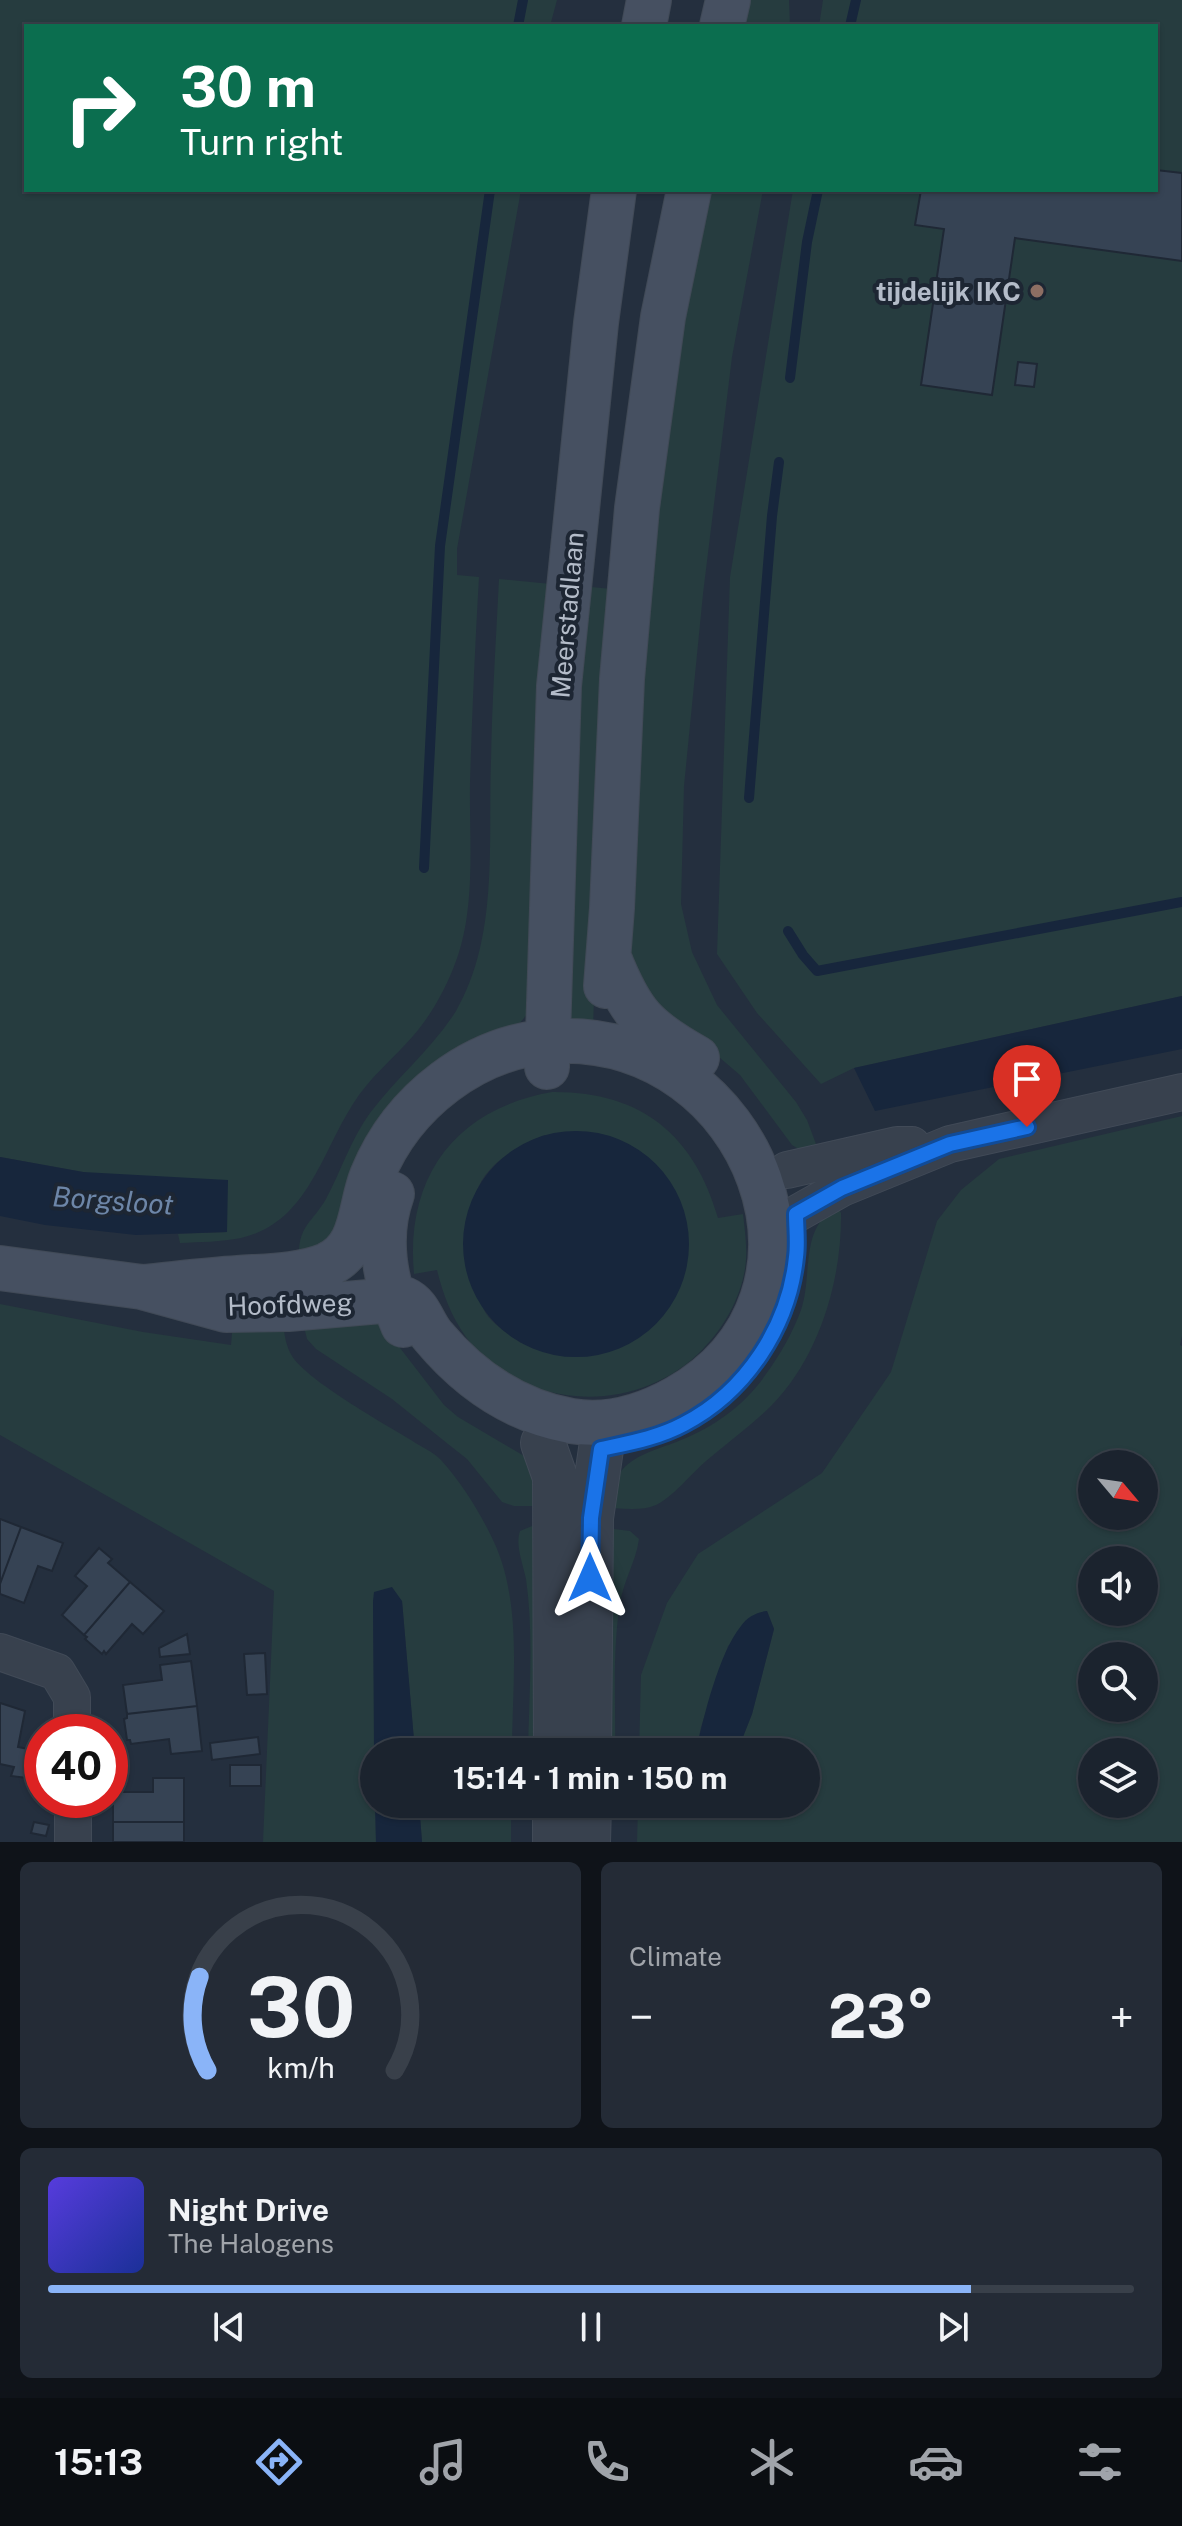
<!DOCTYPE html>
<html lang="en">
<head>
<meta charset="utf-8">
<style>
  body { margin:0; font-family:"Public Sans",sans-serif; background:#242b36; color:#f1f3f6; height:100vh; display:flex; flex-direction:column; font-size:30px; white-space:nowrap }
  * { box-sizing:border-box; margin:0 }
  p { font-size:26px; color:#a0a4aa }
  .icon { flex:none; width:44px; height:44px; fill:none; stroke:currentColor; stroke-width:2; stroke-linecap:round; stroke-linejoin:round }
  .map { position:relative; height:1842px; overflow:hidden }
  .side { display:flex; flex-direction:column; gap:20px; padding:20px; background:#0f1319; flex:1 }
  .side>* { flex:none }
  .hud { position:absolute; left:24px; top:24px; width:1134px; height:168px; border-radius:0px; box-shadow:0 2px 6px #0004,0 0 0 2px #39404a; background:#0b6e4f; color:#fff; overflow:hidden }
  .needle { width:52px; rotate:119deg }
  .tools { position:absolute; left:1078px; top:1450px; display:grid; gap:16px }
  .tools a { display:grid; place-items:center; width:80px; height:80px; border-radius:50%; background:#1b232e; box-shadow:0 2px 6px #0004,0 0 0 2px #39404a; font-size:40px }
  .speed { position:absolute; left:24px; top:1714px; display:flex; gap:16px; font-size:40px; font-weight:700; text-align:center }
  .speed>* { display:grid; place-content:center; width:104px; height:104px; border-radius:50%; background:#1b232e; box-shadow:0 2px 6px #0004,0 0 0 2px #39404a; line-height:1 }
  .speed .limit { border:12px solid #d22; background:#fff; color:#111 }
  .pin { position:absolute; display:grid; place-items:center; width:68px; height:68px; color:#fff; margin:-82px -34px; border-radius:50% 50% 50% 0; rotate:-45deg; box-shadow:0 0 8px #0007 }
  .pin .icon { rotate:45deg }
  .me { position:absolute; width:88px; margin:-44px; rotate:0deg; stroke-linejoin:round; filter:drop-shadow(0 0 6px #0008) }
  .turn { display:flex; align-items:center; gap:28px; height:168px; padding:0 24px; font-size:36px }
  .turn .icon { width:104px; height:104px; stroke-width:2.5 }
  .turn b { display:block; font-size:56px; line-height:68px }
  .big { font-size:60px; font-weight:700; line-height:1.1 }
  .side .tile { flex:1; display:flex; flex-direction:column; justify-content:center; gap:12px; min-width:0; padding:0 28px; border-radius:12px; background:#242b36 }
  .side .dial { align-items:center; gap:0 }
  .dial svg { height:208px; overflow:visible; fill:none; stroke:#39404a; stroke-width:7; stroke-linecap:round; text-anchor:middle }
  .dial text { fill:#f1f3f6; stroke:none }
  .song { display:flex; align-items:center; gap:24px }
  .cover { width:96px; height:96px; border-radius:12px; background:linear-gradient(135deg,hsl(250 70% 55%),hsl(230 70% 35%)) }
  .played { height:8px; border-radius:4px; background:linear-gradient(90deg,#8ab4f8 85%,#39404a 85%) }
  .keys { display:flex; justify-content:space-around; direction:ltr }
  .heat { display:flex; justify-content:space-between; align-items:center; font-size:44px; direction:ltr }
  .side .tiles { flex:1; display:grid; gap:20px; grid-template-columns:1fr 1fr }
  .tile:last-child { grid-column:span 2 }
  .trip { position:absolute; left:360px; top:1738px; width:460px; height:80px; border-radius:40px; background:#1b232e; box-shadow:0 2px 6px #0004,0 0 0 2px #39404a; font-weight:700; line-height:80px; text-align:center }
  .menu { display:flex; height:128px; justify-content:space-around; align-items:center; background:#0b0e12; color:#a0a4aa }
  .menu .icon { width:56px; height:56px }
  .menu .selected { color:#8ab4f8 }
  .menu b { font-size:36px; color:#f1f3f6 }
  .map>svg:first-child { display:block }
  .green { fill:#263c3f; fill-rule:evenodd }
  .water { fill:#17263c }
  .lines { fill:none; stroke-linecap:round; stroke-linejoin:round }
  .stream { stroke:#17263c; stroke-width:10 }
  .building { fill:#364354; stroke:#1f2835; stroke-width:2 }
  .minor-casing { stroke:#414a57; stroke-width:38 }
  .tertiary-casing { stroke:#414a57; stroke-width:46 }
  .secondary-casing { stroke:#414a57; stroke-width:46 }
  .minor { stroke:#38414e; stroke-width:36 }
  .tertiary { stroke:#38414e; stroke-width:44 }
  .secondary { stroke:#465061; stroke-width:44 }
  .route-casing { stroke:#114b97; stroke-width:20 }
  .route { stroke:#1a73e8; stroke-width:14 }
  .education-dot { fill:#8d6e63; stroke:#1d2633; stroke-width:3 }
  .labels { text-anchor:middle; dominant-baseline:central; stroke-width:8; stroke-linejoin:round; paint-order:stroke }
  .poi-label { font-size:26px; font-weight:bold; fill:#b4bcc9; stroke:#1d2633; text-anchor:end }
  .street-label { font-size:26px; fill:#b4bcc9; stroke:#1d2633 }
  .water-label { font-size:28px; font-style:italic; fill:#6d86a8; stroke:#1d2633 }
</style>
</head>
<body>
<div class="map">
<svg width="1182" height="1842" viewBox="0 0 1182 1842">
  <rect width="100%" height="100%" fill="#242f3e"/>
  <path class="green" d="M0 0H557L550 26H26V190H521L457 549V575L479 577C475 646 472 714 470 783 469 843 477 912 453 969 444 992 429 1018 413 1036 393 1059 369 1078 353 1104 321 1154 307 1223 241 1238 221 1242 200 1242 180 1243L178 1234 226 1232 83 1172 0 1157Z
    M741 0H789L790 26H736Z
    M823 0H1182V996L854 1068 821 1084 757 1013 717 954 730 577 793 190H1156V26H819Z
    M703 190H763L732 357 703 594 684 786 681 904 692 952 717 1005 796 1102 807 1120 819 1152 800 1150 792 1145 740 1075 706 1046 659 1016 630 958 638 614Z
    M499 579 561 585 528 1013 515 1029 466 1054 342 1230 299 1257C298 1226 312 1223 326 1199 341 1171 351 1139 370 1113 397 1077 432 1049 456 1011 499 937 488 843 491 761 492 701 496 640 499 579Z
    M581 586 622 590 595 963 593 1031 569 1028Z
    M552 1092C640 1091 694 1134 718 1218L743 1214C745 1232 748 1251 745 1269 740 1299 724 1327 703 1349 639 1416 523 1413 466 1337 451 1316 443 1294 437 1270L414 1274C405 1177 455 1109 552 1092ZM545 1135 521 1343C509 1334 491 1324 484 1310 481 1304 474 1199 476 1193 486 1163 518 1146 545 1135Z
    M1182 1116V1336L1180 1345 1182 1346V1842H637L638 1804H806V1752H737L752 1714 774 1629 767 1611 728 1646 701 1727 696 1752H639L641 1675 667 1603 698 1554 822 1473 891 1372 937 1221 961 1190 999 1159ZM1092 1464H1144V1516H1092ZM1092 1560H1144V1612H1092ZM1092 1656H1144V1708H1092ZM1092 1752H1144V1804H1092Z
    M838 1208 841 1213C842 1280 819 1357 772 1405 752 1425 728 1442 706 1461 692 1473 672 1498 656 1505 640 1512 618 1508 601 1507 607 1495 612 1481 622 1470 637 1453 660 1449 681 1440 715 1426 745 1405 766 1374 780 1355 793 1332 801 1310 813 1275 799 1225 838 1208Z
    M0 1304 143 1332 231 1345 233 1321H283C284 1334 286 1346 292 1356 308 1381 383 1423 411 1440 421 1447 432 1451 441 1460 462 1483 481 1514 494 1542 523 1605 512 1684 512 1752H415L402 1601H373L376 1842H263L274 1591 0 1435Z
    M376 1322 387 1331 444 1405 458 1417 531 1460 547 1506H514L502 1502 467 1459 448 1444 392 1399 316 1349 307 1339 303 1323Z
    M532 1526 540 1528 546 1752H528C529 1695 534 1635 526 1579 523 1564 515 1545 520 1531Z
    M614 1529 630 1531 639 1539C636 1562 623 1581 620 1604 612 1652 616 1703 615 1752H599L607 1531Z
    M419 1804H511V1842H422Z"/>
  <path class="water" d="M1182 996V1049L875 1111 854 1068Z
    M463 1244a113 113 0 1 1 226 0a113 113 0 1 1-226 0Z
    M0 1157 83 1172 228 1180 227 1232 136 1235 45 1225 0 1216Z
    M392 1587 402 1601 415 1752H374L373 1601 374 1592Z
    M767 1611 774 1629 752 1714 737 1752H696C703 1718 719 1653 741 1626 747 1617 757 1612 767 1611Z
    M375 1804H419L422 1842H376Z"/>
  <g class="lines">
    <path class="stream" d="M518 26 523 0
      M850 26 856 0
      M790 378 807 242 818 190
      M749 798 772 516 779 462
      M424 868 440 546 490 190
      M788 931 803 955 817 971 1182 902"/>
  </g>
  <path class="building" d="M1156 170 1182 173V261L1015 238 992 395 921 385 944 229 915 225 921 190H1156Z
    M1018 362 1037 364 1034 387 1015 385Z
    M0 1519 21 1527 0 1584Z
    M21 1527 63 1543 52 1571 38 1566 24 1603 0 1594V1584Z
    M99 1548 112 1559 108 1563 130 1582 84 1635 62 1615 87 1586 75 1576Z
    M130 1582 164 1611 143 1634 132 1624 106 1654 104 1651 102 1654 85 1639 87 1637 84 1635Z
    M187 1634 190 1654 160 1657 159 1648Z
    M265 1653 267 1694 247 1695 244 1654Z
    M191 1661 197 1706 127 1714 123 1685 162 1680 160 1665Z
    M0 1703 25 1711 18 1747 33 1750 27 1778 11 1776 14 1767 0 1764Z
    M197 1706 202 1751 171 1754 169 1739 131 1744 130 1740H127L124 1719 127 1718V1714Z
    M258 1737 260 1754 212 1760 210 1743Z
    M230 1765H261V1786H230Z
    M153 1778H184V1822H113V1792H153Z
    M34 1822 49 1825 46 1836 31 1833Z
    M113 1822H184V1842H113Z"/>
  <g class="lines">
    <g class="minor-casing">
      <path id="minor" d="M787 1170 897 1145H912
        M796 1214 842 1188 950 1144 1182 1092
        M0 1652 57 1672 72 1697V1732
        M73 1800V1842"/>
    </g>
    <g class="tertiary-casing">
      <path id="tertiary" d="M543 1443 555 1477 556 1752
        M589 1752 591 1518 601 1449
        M555 1842V1804
        M588 1842 589 1804"/>
    </g>
    <g class="secondary-casing">
      <path id="secondary" d="M644 26 649 0
        M722 26 728 0
        M609 958C631 1014 645 1029 697 1058
        M606 986 612 908 622 679 637 508 663 317 689 190
        M547 1067 559 686 596 323 614 190
        M392 1194C376 1238 385 1283 403 1325
        M0 1268 142 1287 226 1310 288 1309 404 1299C420 1306 422 1323 433 1336 469 1379 515 1411 571 1421 608 1427 645 1416 677 1398 858 1296 755 1034 557 1041 475 1044 402 1102 372 1176 359 1208 364 1248 327 1265 300 1276 266 1276 238 1278 206 1280 174 1284 142 1287"/>
    </g>
    <use href="#minor" class="minor"/>
    <use href="#tertiary" class="tertiary"/>
    <use href="#secondary" class="secondary"/>
  </g>
  <g class="lines">
    <g class="route-casing">
      <path id="route" d="M590 1578 591 1518 601 1449C629 1443 658 1438 684 1424 746 1392 789 1326 796 1257 798 1243 796 1228 796 1214L842 1188 950 1144 1027 1127"/>
    </g>
    <use href="#route" class="route"/>
  </g>
  <circle class="education-dot" cx="1037" cy="291" r="8"/>
  <g class="labels">
    <g class="poi-label">
      <text x="1021" y="291">tijdelijk IKC</text>
    </g>
    <g class="street-label">
      <text transform="translate(567 615) rotate(-85)">Meerstadlaan</text>
      <text transform="translate(290 1304) rotate(-2)">Hoofdweg</text>
    </g>
    <g class="water-label">
      <text transform="translate(113 1200) rotate(4)">Borgsloot</text>
    </g>
  </g>
</svg>
<div class="tools">
<a><svg class="needle" viewBox="-14 -14 28 28"><path d="M0-13l5 13h-10z" fill="#e53935"/><path d="M0 13l5-13h-10z" fill="#a0a4aa"/></svg></a>
<a><svg class="icon" aria-label="sound" viewBox="0 0 24 24"><path d="M4 9h4l5-4v14l-5-4H4zM17 9q2 3 0 6"/></svg></a>
<a><svg class="icon" aria-label="search" viewBox="0 0 24 24"><circle cx="10" cy="10" r="6"/><path d="M15 15l6 6"/></svg></a>
<a><svg class="icon" aria-label="layers" viewBox="0 0 24 24"><path d="M12 4l9 5-9 5-9-5zM3 14l9 5 9-5"/></svg></a>
</div>
<div class="speed"><div class="limit">40</div></div>
<div class="pin" style="left:1027px;top:1127px;background:#d93025"><svg class="icon" aria-label="arrive" viewBox="0 0 24 24"><path d="M6 21V4h12l-3 4 3 4H6"/></svg></div>
<svg class="me" style="left:590px;top:1578px" viewBox="-20 -20 40 40"><path d="M0-17L14 15 0 8-14 15z" fill="#1a73e8" stroke="#fff" stroke-width="4"/></svg>
<div class="trip">15:14 · 1 min · 150 m</div>
<div class="hud">
<div class="turn"><svg class="icon" aria-label="right" viewBox="0 0 24 24"><path d="M7 20v-9h11M14 6l5 5-5 5"/></svg><div><b>30 m</b>Turn right</div></div>
</div>
</div>
<section class="side">
<div class="tiles">
<div class="tile dial"><svg viewBox="0 0 100 80">
<path d="M14 69A42 42 0 1 1 86 69"/>
<path d="M14 69A42 42 0 0 1 11 33" stroke="#8ab4f8"/>
<text x="50" y="56" font-size="32" font-weight="700">30</text>
<text x="50" y="72" font-size="11">km/h</text>
</svg></div>
<div class="tile"><p>Climate</p>
<div class="heat"><a>−</a><b class="big">23°</b><a>+</a></div>
</div>
<div class="tile">
<div class="song"><i class="cover"></i><div><b>Night Drive</b><p>The Halogens</p></div></div>
<div class="played"></div>
<div class="keys"><svg class="icon" aria-label="previous" viewBox="0 0 24 24"><path d="M18 5L8 12l10 7zM5 5v14"/></svg><svg class="icon" aria-label="pause" viewBox="0 0 24 24"><path d="M8 5v14M16 5v14"/></svg><svg class="icon" aria-label="next" viewBox="0 0 24 24"><path d="M6 5l10 7-10 7zM19 5v14"/></svg></div>
</div>
</div>
</section>
<nav class="menu">
<b>15:13</b>
<svg class="icon selected" aria-label="directions" viewBox="0 0 24 24"><path d="M12 3l9 9-9 9-9-9zM9 14v-3h6M13 9l2 2-2 2"/></svg>
<svg class="icon" aria-label="music" viewBox="0 0 24 24"><path d="M9 18V5l10-2v13"/><circle cx="6" cy="18" r="3"/><circle cx="16" cy="16" r="3"/></svg>
<svg class="icon" aria-label="phone" viewBox="0 0 24 24"><path d="M5 4h4l2 5-3 2q2 4 5 5l2-3 5 2v4C11 20 4 13 5 4z"/></svg>
<svg class="icon" aria-label="climate" viewBox="0 0 24 24"><path d="M12 3v18M4 7l16 10M4 17L20 7"/></svg>
<svg class="icon" aria-label="car" viewBox="0 0 24 24"><path d="M5 17H2v-5l4-1 3-4h7l3 4 3 1v5h-3M9 17h6M6 11h13"/><circle cx="7" cy="17" r="2"/><circle cx="17" cy="17" r="2"/></svg>
<svg class="icon" aria-label="filters" viewBox="0 0 24 24"><path d="M4 7h16M4 17h16"/><circle cx="9" cy="7" r="2"/><circle cx="15" cy="17" r="2"/></svg>
</nav>
</body>
</html>
